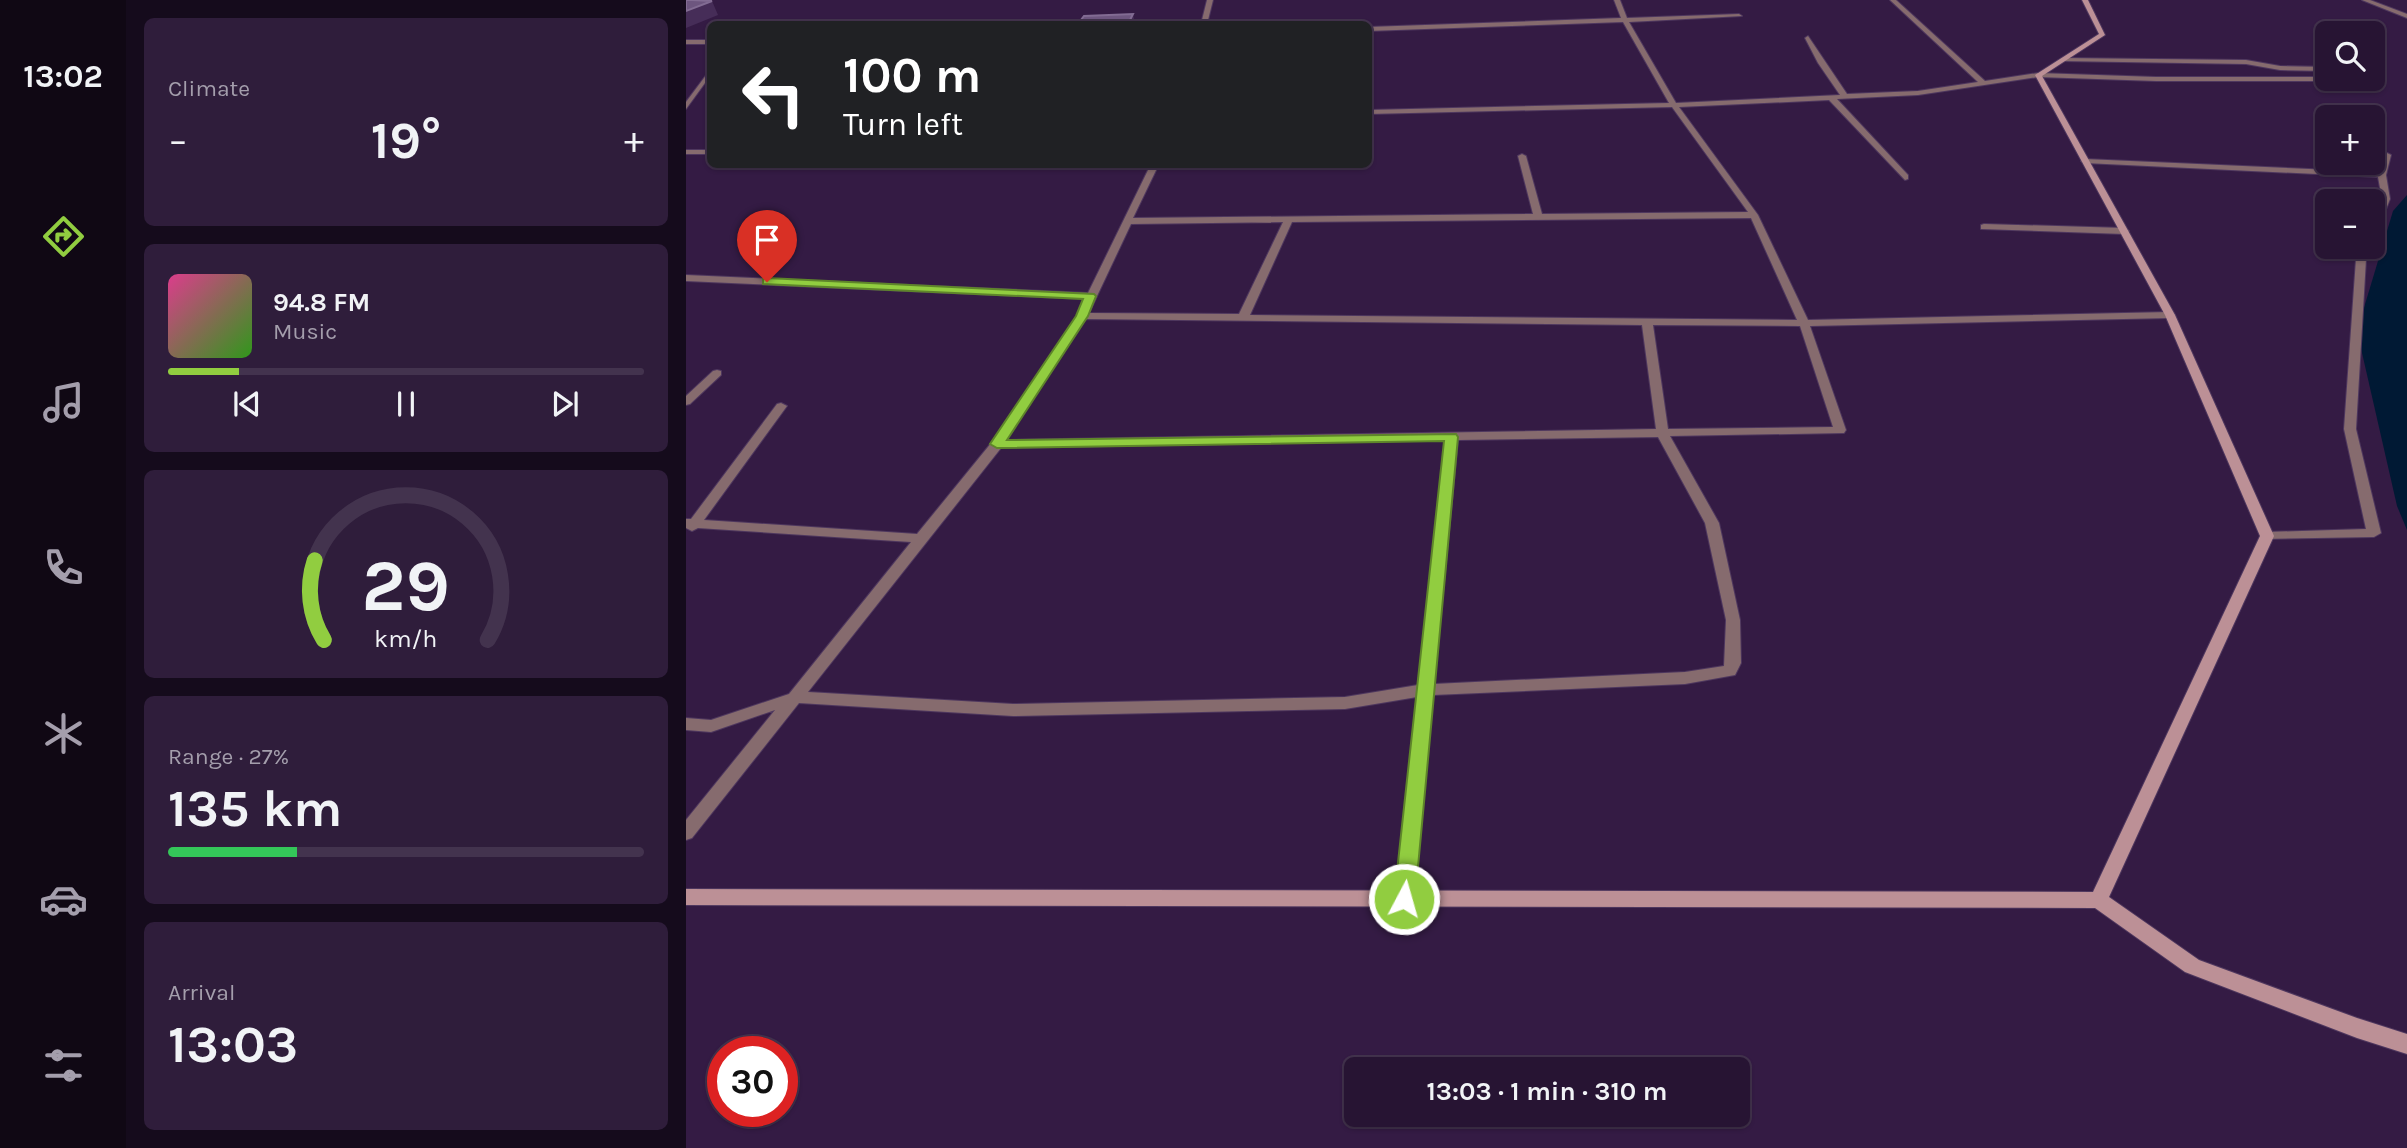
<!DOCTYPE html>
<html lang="en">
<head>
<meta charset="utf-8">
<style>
  body { margin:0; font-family:Karla,sans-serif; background:#2f1d3b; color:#f1f3f6; height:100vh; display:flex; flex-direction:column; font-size:26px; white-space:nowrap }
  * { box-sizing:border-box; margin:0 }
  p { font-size:23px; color:#a49eac }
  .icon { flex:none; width:38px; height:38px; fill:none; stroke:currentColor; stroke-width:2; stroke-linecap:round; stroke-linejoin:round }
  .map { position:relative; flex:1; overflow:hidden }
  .panel { display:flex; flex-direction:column; gap:18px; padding:18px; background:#150b1c; width:560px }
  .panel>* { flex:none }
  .top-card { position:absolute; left:21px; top:21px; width:665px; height:147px; border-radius:10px; box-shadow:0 2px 5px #0004,0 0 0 2px #43334e; background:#202124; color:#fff; overflow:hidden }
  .fabs { position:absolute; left:1629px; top:21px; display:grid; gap:14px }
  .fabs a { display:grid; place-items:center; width:70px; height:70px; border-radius:10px; background:#271433; box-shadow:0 2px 5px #0004,0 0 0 2px #43334e; font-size:35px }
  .speed { position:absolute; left:21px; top:1036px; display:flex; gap:14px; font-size:35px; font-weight:700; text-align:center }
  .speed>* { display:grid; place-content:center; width:91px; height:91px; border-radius:50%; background:#271433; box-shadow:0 2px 5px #0004,0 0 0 2px #43334e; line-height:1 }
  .speed .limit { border:10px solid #d22; background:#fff; color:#111 }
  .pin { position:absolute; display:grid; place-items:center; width:60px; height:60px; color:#fff; margin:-72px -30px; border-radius:50% 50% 50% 0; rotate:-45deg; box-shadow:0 0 7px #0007 }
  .pin .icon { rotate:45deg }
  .me { position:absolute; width:77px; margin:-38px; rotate:6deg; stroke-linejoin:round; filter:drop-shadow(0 0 5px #0008) }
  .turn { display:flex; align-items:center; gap:24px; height:147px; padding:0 21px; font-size:32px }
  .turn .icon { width:91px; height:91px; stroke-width:2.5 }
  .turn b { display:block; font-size:49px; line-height:60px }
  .big { font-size:52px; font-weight:700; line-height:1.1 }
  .panel .widget { flex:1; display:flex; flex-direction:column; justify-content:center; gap:10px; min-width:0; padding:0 24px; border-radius:10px; background:#2f1d3b }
  .panel .dial { align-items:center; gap:0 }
  .dial svg { height:182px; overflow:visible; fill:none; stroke:#43334e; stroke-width:7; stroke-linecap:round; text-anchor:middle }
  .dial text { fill:#f1f3f6; stroke:none }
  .song { display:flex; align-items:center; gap:21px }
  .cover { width:84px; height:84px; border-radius:10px; background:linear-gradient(135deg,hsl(330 70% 55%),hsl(110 70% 35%)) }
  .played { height:7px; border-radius:4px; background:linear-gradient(90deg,#91cd40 15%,#43334e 15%) }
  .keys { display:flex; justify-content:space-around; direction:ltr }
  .heat { display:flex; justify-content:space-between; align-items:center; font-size:38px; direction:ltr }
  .charge { height:10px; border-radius:5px; background:linear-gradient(90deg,#34c759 27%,#43334e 0) }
  .trip { position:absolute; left:658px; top:1057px; width:406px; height:70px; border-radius:10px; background:#271433; box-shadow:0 2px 5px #0004,0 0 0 2px #43334e; font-weight:700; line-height:70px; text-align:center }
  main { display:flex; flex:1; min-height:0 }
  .tabs { display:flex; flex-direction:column; width:126px; justify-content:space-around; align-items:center; background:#100814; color:#a49eac }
  .tabs .icon { width:49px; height:49px }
  .tabs .selected { color:#91cd40 }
  .tabs b { font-size:32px; color:#f1f3f6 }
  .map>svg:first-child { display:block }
  .water { fill:#001934 }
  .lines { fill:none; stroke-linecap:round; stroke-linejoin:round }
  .street-casing { stroke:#4e375e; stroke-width:2 }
  .secondary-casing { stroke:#4e375e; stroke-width:2 }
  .street { fill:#866b6e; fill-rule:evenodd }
  .secondary { fill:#bc9096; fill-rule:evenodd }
  .shaded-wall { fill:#462d58 }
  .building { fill:#6d567f; stroke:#826c93; stroke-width:2 }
  .route { fill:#91cd40; stroke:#5e852a; stroke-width:2 }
</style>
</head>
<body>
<main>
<nav class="tabs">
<b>13:02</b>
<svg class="icon selected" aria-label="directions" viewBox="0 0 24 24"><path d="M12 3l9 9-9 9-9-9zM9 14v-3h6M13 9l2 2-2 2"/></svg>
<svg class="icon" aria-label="music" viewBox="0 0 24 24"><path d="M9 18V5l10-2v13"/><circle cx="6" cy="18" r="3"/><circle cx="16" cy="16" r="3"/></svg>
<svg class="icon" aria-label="phone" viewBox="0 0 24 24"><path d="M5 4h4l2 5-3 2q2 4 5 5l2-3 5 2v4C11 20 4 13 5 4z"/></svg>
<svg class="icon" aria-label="climate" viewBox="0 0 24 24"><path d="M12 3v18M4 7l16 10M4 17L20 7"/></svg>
<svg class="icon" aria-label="car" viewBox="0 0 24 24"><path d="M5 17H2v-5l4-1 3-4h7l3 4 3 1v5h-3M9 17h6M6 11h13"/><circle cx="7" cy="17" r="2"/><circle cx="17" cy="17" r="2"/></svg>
<svg class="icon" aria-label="filters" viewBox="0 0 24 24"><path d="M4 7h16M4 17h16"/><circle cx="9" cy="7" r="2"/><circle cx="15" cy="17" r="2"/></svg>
</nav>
<section class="panel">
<div class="widget"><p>Climate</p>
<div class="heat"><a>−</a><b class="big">19°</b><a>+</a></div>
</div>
<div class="widget">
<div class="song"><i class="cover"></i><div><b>94.8 FM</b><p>Music</p></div></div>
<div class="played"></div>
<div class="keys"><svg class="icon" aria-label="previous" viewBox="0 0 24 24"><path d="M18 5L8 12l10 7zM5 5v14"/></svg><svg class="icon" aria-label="pause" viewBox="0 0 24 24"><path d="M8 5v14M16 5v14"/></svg><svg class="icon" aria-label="next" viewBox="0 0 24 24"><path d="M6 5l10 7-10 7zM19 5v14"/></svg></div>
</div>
<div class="widget dial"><svg viewBox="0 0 100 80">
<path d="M14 69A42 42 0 1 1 86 69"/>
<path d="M14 69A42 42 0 0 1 10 34" stroke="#91cd40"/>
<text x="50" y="56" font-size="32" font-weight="700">29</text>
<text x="50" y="72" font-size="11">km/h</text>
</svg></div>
<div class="widget"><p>Range · 27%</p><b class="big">135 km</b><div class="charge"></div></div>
<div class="widget"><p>Arrival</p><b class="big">13:03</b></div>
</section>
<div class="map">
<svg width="1721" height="1148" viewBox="0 0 1721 1148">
  <rect width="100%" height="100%" fill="#341b44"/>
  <path class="water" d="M1721 195V530L1711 506 1671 331 1707 211Z"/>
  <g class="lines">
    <g class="street-casing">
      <path id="street" d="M521 0H527L521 24H515Z
        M928 0H934L941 18 1053 14 1056 16 943 22 990 103 1154 95 1132 63 1119 38 1122 36 1161 94 1232 91 1292 82 1204 0H1210L1299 81 1352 73 1470 77H1642L1646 79 1642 81H1470L1352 77 1232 95 1151 99 1222 175V179L1219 180 1143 100 993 107 1072 215 1122 320 1484 312 1489 315 1484 318 1124 326 1160 430 1158 433 984 436 1033 523 1054 620 1055 663 1049 675 999 684 747 695 727 899 725 905 718 907 711 905 709 899 731 697 659 709 327 716 113 703 6 838 0 840V820L89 710 25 732 0 730V718L25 720 103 694 225 542 12 528 6 531 0 528V519H5L91 404 95 403 101 406 18 520 231 534 306 442 391 316 399 299 0 281V275L402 293 465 164H473L447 218 847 214 832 156 836 154 840 156 856 214 1062 212 986 107 682 114V110L983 103 937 22 682 31V27L935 18ZM1065 218 1111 320 564 315 606 222ZM597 222 553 314 403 313 445 224ZM399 319 956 325 970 429 320 440ZM967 325 1114 326 1147 427 982 429ZM972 437 1019 523 1040 620 1038 666 999 672 748 684 772 440ZM760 440 732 685 659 697 327 704 122 692 315 448Z
        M1676 0H1684L1721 14V18Z
        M0 40H24V44H0Z
        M1376 58 1560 60 1594 66 1642 67V71L1594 70 1560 64 1374 61Z
        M24 70V76L0 109V102Z
        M0 150H24V154H0Z
        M1701 153 1705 155 1700 175 1704 199 1692 230 1687 233V219L1696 199 1692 177 1399 163 1395 161 1399 159 1693 172 1697 155Z
        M1298 224 1438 228 1443 231 1438 234 1295 229V225Z
        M1675 247H1685L1680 259 1670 429 1695 533 1688 537 1576 539 1574 536 1576 533 1581 532 1680 529 1658 429 1670 259Z
        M31 370 35 371V375L4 404 0 405V396L27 371Z"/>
    </g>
    <g class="secondary-casing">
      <path id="secondary" d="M1396 0H1402L1419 35 1356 76 1489 315 1588 536 1423 897 1513 960 1671 1018 1721 1034V1054L1671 1038 1499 972 1409 908 0 905V889L1407 892 1574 536 1479 315 1349 75 1413 34Z"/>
    </g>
    <use href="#street" class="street"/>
    <use href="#secondary" class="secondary"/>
  </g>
  <path class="shaded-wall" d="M26 1 32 15 0 28V11Z
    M447 14 449 24H442Z"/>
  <path class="building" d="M0 0H6L26 1 0 11Z
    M447 14 442 24H392L398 16Z"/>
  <path class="route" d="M81 278 408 294 410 296 402 316 321 440 770 434 772 437 729 899 726 905 718 908 711 905 708 899 758 441 311 448 304 444 390 316 397 299 77 284V279Z"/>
</svg>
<div class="fabs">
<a><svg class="icon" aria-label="search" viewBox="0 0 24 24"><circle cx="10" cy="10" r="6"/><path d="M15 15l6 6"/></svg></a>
<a>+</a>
<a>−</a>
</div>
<div class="speed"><div class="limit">30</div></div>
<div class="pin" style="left:81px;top:282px;background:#d93025"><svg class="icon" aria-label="arrive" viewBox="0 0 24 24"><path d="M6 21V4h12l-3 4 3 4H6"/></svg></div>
<svg class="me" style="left:718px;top:899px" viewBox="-20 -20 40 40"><circle r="17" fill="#91cd40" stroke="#fff" stroke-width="3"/><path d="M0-11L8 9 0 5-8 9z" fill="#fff"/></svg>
<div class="trip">13:03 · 1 min · 310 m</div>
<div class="top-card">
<div class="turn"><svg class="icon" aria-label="left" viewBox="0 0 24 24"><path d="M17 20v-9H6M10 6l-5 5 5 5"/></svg><div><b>100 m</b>Turn left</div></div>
</div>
</div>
</main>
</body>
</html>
